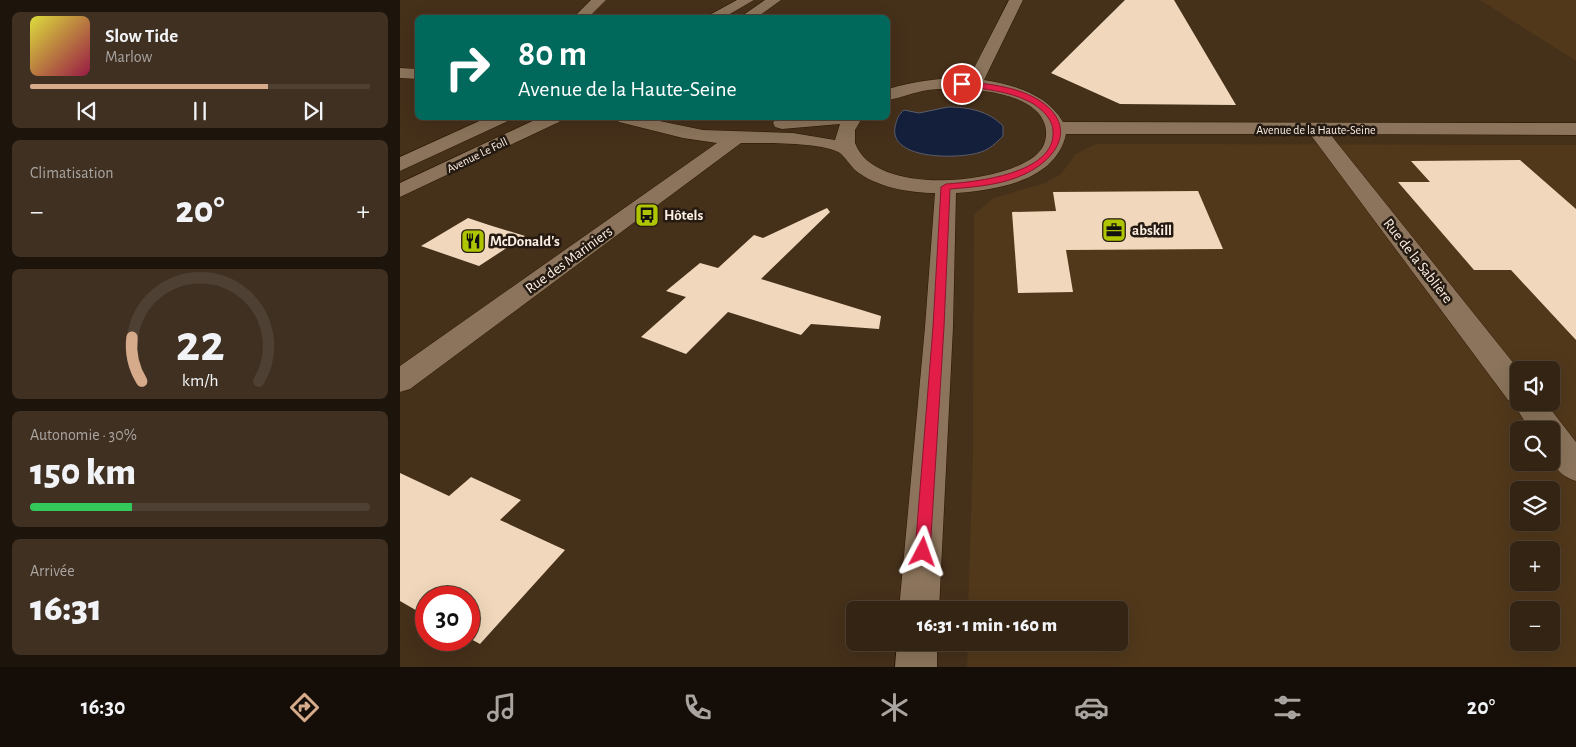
<!DOCTYPE html>
<html lang="fr">
<head>
<meta charset="utf-8">
<style>
  body { margin:0; font-family:"Alegreya Sans",sans-serif; background:#3f3022; color:#f1f3f6; height:100vh; display:flex; flex-direction:column; font-size:19px; white-space:nowrap }
  * { box-sizing:border-box; margin:0 }
  p { font-size:16px; color:#a9a4a0 }
  .icon { flex:none; width:28px; height:28px; fill:none; stroke:currentColor; stroke-width:2; stroke-linecap:round; stroke-linejoin:round }
  .map { position:relative; flex:1; overflow:hidden }
  .drawer { display:flex; flex-direction:column; gap:12px; padding:12px; background:#1d140b; width:400px }
  .drawer>* { flex:none }
  .banner { position:absolute; left:15px; top:15px; width:475px; height:105px; border-radius:8px; box-shadow:0 5px 20px #0002,0 0 0 1px #4e4134; background:#00695c; color:#fff; overflow:hidden }
  .controls { position:absolute; left:1110px; top:361px; display:grid; gap:10px }
  .controls a { display:grid; place-items:center; width:50px; height:50px; border-radius:8px; background:#342414; box-shadow:0 5px 20px #0002,0 0 0 1px #4e4134; font-size:25px }
  .speed { position:absolute; left:15px; top:586px; display:flex; gap:10px; font-size:25px; font-weight:700; text-align:center }
  .speed>* { display:grid; place-content:center; width:65px; height:65px; border-radius:50%; background:#342414; box-shadow:0 5px 20px #0002,0 0 0 1px #4e4134; line-height:1 }
  .speed .limit { border:8px solid #d22; background:#fff; color:#111 }
  .pin { position:absolute; display:grid; place-items:center; width:42px; height:42px; color:#fff; margin:-21px; border:2px solid #fff; border-radius:50%; box-shadow:0 1px 5px #0007 }
  .me { position:absolute; width:55px; margin:-28px; rotate:4deg; stroke-linejoin:round; filter:drop-shadow(0 0 4px #0008) }
  .turn { display:flex; align-items:center; gap:18px; height:105px; padding:0 20px; font-size:22px }
  .turn .icon { width:65px; height:65px; stroke-width:2.5 }
  .turn b { display:block; font-size:35px; line-height:42px }
  .big { font-size:38px; font-weight:800; line-height:1.1 }
  .drawer .tile { flex:1; display:flex; flex-direction:column; justify-content:center; gap:8px; min-width:0; padding:0 18px; border-radius:8px; background:#3f3022 }
  .drawer .dial { align-items:center; gap:0 }
  .dial svg { height:130px; overflow:visible; fill:none; stroke:#4e4134; stroke-width:7; stroke-linecap:round; text-anchor:middle }
  .dial text { fill:#f1f3f6; stroke:none }
  .song { display:flex; align-items:center; gap:15px }
  .cover { width:60px; height:60px; border-radius:8px; background:linear-gradient(135deg,hsl(60 70% 55%),hsl(340 70% 35%)) }
  .played { height:5px; border-radius:2px; background:linear-gradient(90deg,#d6ab8b 70%,#4e4134 70%) }
  .keys { display:flex; justify-content:space-around; direction:ltr }
  .heat { display:flex; justify-content:space-between; align-items:center; font-size:28px; direction:ltr }
  .charge { height:8px; border-radius:4px; background:linear-gradient(90deg,#34c759 30%,#4e4134 0) }
  .trip { position:absolute; left:446px; top:601px; width:282px; height:50px; border-radius:8px; background:#342414; box-shadow:0 5px 20px #0002,0 0 0 1px #4e4134; font-weight:800; line-height:50px; text-align:center }
  .tabs { display:flex; height:80px; justify-content:space-around; align-items:center; background:#150e08; color:#a9a4a0 }
  .tabs .icon { width:35px; height:35px }
  .tabs .current { color:#d6ab8b }
  .tabs b { font-size:22px; color:#f1f3f6 }
  main { display:flex; flex:1; min-height:0 }
  .map>svg:first-child { display:block }
  .built { fill:#51381b; fill-rule:evenodd }
  .water { fill:#141f3b; stroke:#5a5d6d }
  .building { fill:#f1d8bc }
  .lines { fill:none; stroke-linecap:round; stroke-linejoin:round }
  .minor-casing { stroke:#2b1702; stroke-width:1 }
  .secondary-casing { stroke:#2b1702; stroke-width:1 }
  .minor { fill:#8b745b; fill-rule:evenodd }
  .secondary { fill:#8b745b; fill-rule:evenodd }
  .route { fill:#e11d48; stroke:#92132f }
  .labels { text-anchor:middle; dominant-baseline:central; stroke-width:5; stroke-linejoin:round; paint-order:stroke }
  .far-street-label { font-size:12px; fill:#fdefe2; stroke:#241a11 }
  .poi-label { font-size:15px; font-weight:bold; fill:#fdefe2; stroke:#241a11; text-anchor:start }
  .street-label { font-size:15px; fill:#fdefe2; stroke:#241a11 }
</style>
</head>
<body>
<main>
<section class="drawer">
<div class="tile">
<div class="song"><i class="cover"></i><div><b>Slow Tide</b><p>Marlow</p></div></div>
<div class="played"></div>
<div class="keys"><svg class="icon" aria-label="previous" viewBox="0 0 24 24"><path d="M18 5L8 12l10 7zM5 5v14"/></svg><svg class="icon" aria-label="pause" viewBox="0 0 24 24"><path d="M8 5v14M16 5v14"/></svg><svg class="icon" aria-label="next" viewBox="0 0 24 24"><path d="M6 5l10 7-10 7zM19 5v14"/></svg></div>
</div>
<div class="tile"><p>Climatisation</p>
<div class="heat"><a>−</a><b class="big">20°</b><a>+</a></div>
</div>
<div class="tile dial"><svg viewBox="0 0 100 80">
<path d="M14 69A42 42 0 1 1 86 69"/>
<path d="M14 69A42 42 0 0 1 8 42" stroke="#d6ab8b"/>
<text x="50" y="56" font-size="32" font-weight="700">22</text>
<text x="50" y="72" font-size="11">km/h</text>
</svg></div>
<div class="tile"><p>Autonomie · 30%</p><b class="big">150 km</b><div class="charge"></div></div>
<div class="tile"><p>Arrivée</p><b class="big">16:31</b></div>
</section>
<div class="map">
<svg width="1176" height="667" viewBox="0 0 1176 667">
  <rect width="100%" height="100%" fill="#45301a"/>
  <path class="built" d="M1080 0H1176V61Z
    M696 144 1176 145V667H567L568 643 720 642V610H568L573 456 574 214 594 198 645 183 661 174 676 154ZM1119 370H1151V402H1119ZM1119 430H1151V462H1119ZM1119 490H1151V522H1119ZM1119 550H1151V582H1119ZM1119 610H1151V642H1119Z"/>
  <path class="water" d="M548 107C568 107 589 111 603 126V136C596 143 590 149 581 152 562 159 489 161 495 127 497 119 498 115 504 110L519 113Z"/>
  <path class="building" d="M725 0H774L836 105 720 104 651 73Z
    M1120 160 1176 209V340L1111 270H1074L998 182H1030L1011 161Z
    M798 191 823 249 666 250 673 292 618 293 612 212 656 211 653 192Z
    M427 208 430 212 361 279 481 316 479 329 411 324 401 335 328 312 286 354 241 337 286 297 266 291 300 263 318 268 354 235 363 238Z
    M68 218 89 225 125 236 79 266 21 246Z
    M0 473 49 496 71 477 121 500 100 520 165 550 80 644 69 638V598H26V616L0 601Z"/>
  <g class="lines">
    <g class="minor-casing">
      <path id="minor" d="M191 0H206L188 18H173Z
        M609 0H623L584 80C614 85 647 94 663 122L1176 123V135L930 134 1119 370V402H1145L1176 442V481C1149 472 1151 454 1151 430H1130L1112 401 1108 400 910 134H666C656 181 597 190 556 193L553 327 539 610H499L525 327 535 193C510 193 475 187 455 170 450 165 445 157 440 153 423 142 362 143 341 143L10 389 0 392V366L317 143 283 138 219 122 216 118H245L303 130 393 133 435 140 440 124 382 129 375 127 373 123 375 119 382 118H462L455 130V143C474 196 599 185 635 156 645 148 648 137 645 125 635 89 558 86 528 90 514 92 501 98 488 100V89C514 81 541 78 569 78Z
        M0 68 18 69V79L0 78Z
        M497 642H537V667H495Z"/>
    </g>
    <g class="secondary-casing">
      <path id="secondary" d="M337 0H354L323 18H304Z
        M365 0H381L356 18H339Z
        M86 118H109L106 122 0 171V157Z
        M139 118H162L159 122 0 197V183Z"/>
    </g>
    <use href="#minor" class="minor"/>
    <use href="#secondary" class="secondary"/>
  </g>
  <path class="route" d="M562 81C587 84 615 86 637 99 678 124 660 157 625 174 602 185 575 187 550 189L544 327 530 552 528 557 523 559 517 557 515 552 533 327 541 187 546 184C575 182 656 174 653 131 653 119 640 107 630 102 607 90 584 90 560 85Z"/>
  <defs>
    <g id="bus-square" transform="scale(1.25)"><rect x="-9" y="-9" width="18" height="18" rx="4" fill="#b0c502" stroke="#241a11"/><path d="M-5-6H5V4H4V6H2V4H-2V6H-4V4H-5ZM-3.5-4V0h7V-4ZM-3.5 1.2v1.5H-2V1.2ZM2 1.2v1.5H3.5V1.2Z" fill="#111"/></g>
    <g id="office-square" transform="scale(1.25)"><rect x="-9" y="-9" width="18" height="18" rx="4" fill="#b0c502" stroke="#241a11"/><path d="M-6-3h4V-5.5h4V-3h4V5H-6ZM-1-4.5V-3h2v-1.5ZM-6 0V1H6V0Z" fill="#111"/></g>
    <g id="restaurant-square" transform="scale(1.25)"><rect x="-9" y="-9" width="18" height="18" rx="4" fill="#b0c502" stroke="#241a11"/><path d="M-5-6h1v4h1v-4h1v4h1v-4h1v5L-1.5 .5V6h-2V.5L-5-1ZM5-6V6H3V1.5H1.5Q1.5-4 5-6Z" fill="#111"/></g>
  </defs>
  <g fill-rule="evenodd">
    <use href="#bus-square" x="247" y="215"/>
    <use href="#office-square" x="714" y="230"/>
    <use href="#restaurant-square" x="73" y="241"/>
  </g>
  <g class="labels">
    <g class="far-street-label">
      <text x="916" y="130">Avenue de la Haute-Seine</text>
      <text transform="translate(77 155) rotate(-26)">Avenue Le Foll</text>
    </g>
    <g class="poi-label">
      <text x="264" y="215">Hôtels</text>
      <text x="732" y="230">abskill</text>
      <text x="90" y="241">McDonald's</text>
    </g>
    <g class="street-label">
      <text transform="translate(169 260) rotate(-36)">Rue des Mariniers</text>
      <text transform="translate(1018 261) rotate(52)">Rue de la Sablière</text>
    </g>
  </g>
</svg>
<div class="controls">
<a><svg class="icon" aria-label="sound" viewBox="0 0 24 24"><path d="M4 9h4l5-4v14l-5-4H4zM17 9q2 3 0 6"/></svg></a>
<a><svg class="icon" aria-label="search" viewBox="0 0 24 24"><circle cx="10" cy="10" r="6"/><path d="M15 15l6 6"/></svg></a>
<a><svg class="icon" aria-label="layers" viewBox="0 0 24 24"><path d="M12 4l9 5-9 5-9-5zM3 14l9 5 9-5"/></svg></a>
<a>+</a>
<a>−</a>
</div>
<div class="speed"><div class="limit">30</div></div>
<div class="pin" style="left:562px;top:84px;background:#d93025"><svg class="icon" aria-label="arrive" viewBox="0 0 24 24"><path d="M6 21V4h12l-3 4 3 4H6"/></svg></div>
<svg class="me" style="left:523px;top:552px" viewBox="-20 -20 40 40"><path d="M0-17L14 15 0 8-14 15z" fill="#e11d48" stroke="#fff" stroke-width="4"/></svg>
<div class="trip">16:31 · 1 min · 160 m</div>
<div class="banner">
<div class="turn"><svg class="icon" aria-label="right" viewBox="0 0 24 24"><path d="M7 20v-9h11M14 6l5 5-5 5"/></svg><div><b>80 m</b>Avenue de la Haute-Seine</div></div>
</div>
</div>
</main>
<nav class="tabs">
<b>16:30</b>
<svg class="icon current" aria-label="directions" viewBox="0 0 24 24"><path d="M12 3l9 9-9 9-9-9zM9 14v-3h6M13 9l2 2-2 2"/></svg>
<svg class="icon" aria-label="music" viewBox="0 0 24 24"><path d="M9 18V5l10-2v13"/><circle cx="6" cy="18" r="3"/><circle cx="16" cy="16" r="3"/></svg>
<svg class="icon" aria-label="phone" viewBox="0 0 24 24"><path d="M5 4h4l2 5-3 2q2 4 5 5l2-3 5 2v4C11 20 4 13 5 4z"/></svg>
<svg class="icon" aria-label="climate" viewBox="0 0 24 24"><path d="M12 3v18M4 7l16 10M4 17L20 7"/></svg>
<svg class="icon" aria-label="car" viewBox="0 0 24 24"><path d="M5 17H2v-5l4-1 3-4h7l3 4 3 1v5h-3M9 17h6M6 11h13"/><circle cx="7" cy="17" r="2"/><circle cx="17" cy="17" r="2"/></svg>
<svg class="icon" aria-label="filters" viewBox="0 0 24 24"><path d="M4 7h16M4 17h16"/><circle cx="9" cy="7" r="2"/><circle cx="15" cy="17" r="2"/></svg>
<b>20°</b>
</nav>
</body>
</html>
